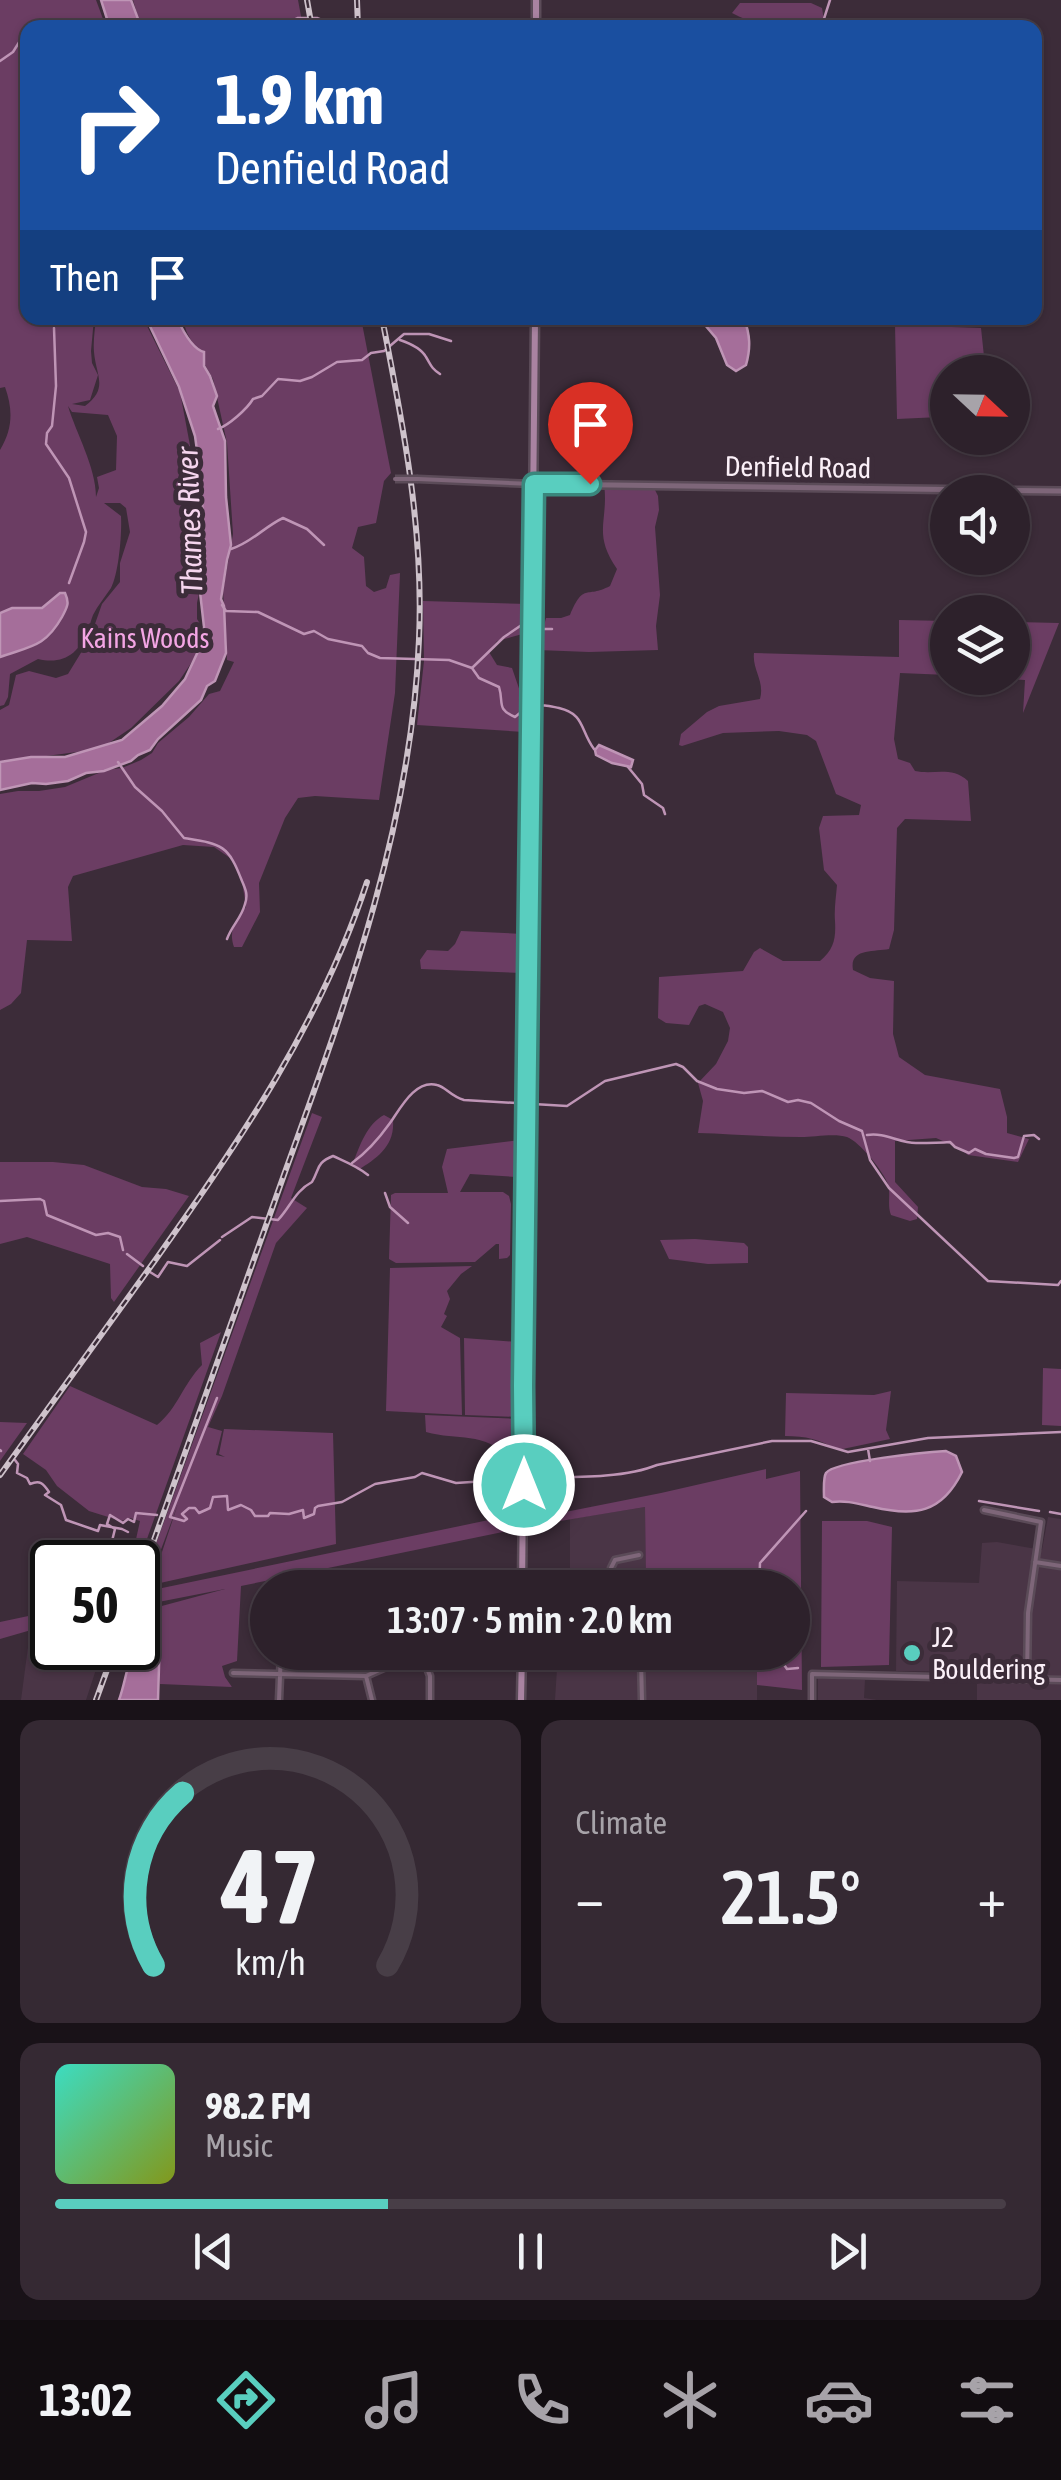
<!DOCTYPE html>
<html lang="en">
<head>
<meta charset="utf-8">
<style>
  body { margin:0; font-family:"Asap Condensed",sans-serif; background:#352933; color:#f1f3f6; height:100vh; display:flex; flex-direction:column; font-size:38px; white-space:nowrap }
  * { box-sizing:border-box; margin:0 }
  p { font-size:32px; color:#a7a3a9 }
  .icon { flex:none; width:55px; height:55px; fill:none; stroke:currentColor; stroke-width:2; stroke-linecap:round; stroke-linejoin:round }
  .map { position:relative; height:1700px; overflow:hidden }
  .panel { display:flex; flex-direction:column; gap:20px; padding:20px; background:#191218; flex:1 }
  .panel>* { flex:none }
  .top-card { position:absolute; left:20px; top:20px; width:1022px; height:305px; border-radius:20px; box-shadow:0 2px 8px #0004,0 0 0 2px #483e47; background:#1a4fa0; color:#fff; overflow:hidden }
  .needle { width:65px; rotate:112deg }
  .tools { position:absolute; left:930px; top:355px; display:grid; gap:20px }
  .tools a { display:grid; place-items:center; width:100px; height:100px; border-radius:50%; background:#2d212b; box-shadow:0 2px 8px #0004,0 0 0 2px #483e47; font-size:50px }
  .speed { position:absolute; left:30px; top:1540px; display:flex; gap:20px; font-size:50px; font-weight:700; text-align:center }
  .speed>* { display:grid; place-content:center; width:130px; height:130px; border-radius:50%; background:#2d212b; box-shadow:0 2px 8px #0004,0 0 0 2px #483e47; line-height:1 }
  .speed .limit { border:5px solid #111; border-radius:15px; background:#fff; color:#111 }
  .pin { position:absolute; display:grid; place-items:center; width:85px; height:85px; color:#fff; margin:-102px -42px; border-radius:50% 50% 50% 0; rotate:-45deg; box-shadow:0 0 10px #0007 }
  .pin .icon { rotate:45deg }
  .me { position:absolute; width:110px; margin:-55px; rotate:0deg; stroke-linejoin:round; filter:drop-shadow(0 0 8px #0008) }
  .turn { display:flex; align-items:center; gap:35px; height:210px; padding:0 30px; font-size:45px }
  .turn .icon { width:130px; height:130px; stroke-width:2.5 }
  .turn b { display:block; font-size:70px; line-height:85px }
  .then { display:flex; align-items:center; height:95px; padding:0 30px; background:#0003; gap:20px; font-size:38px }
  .big { font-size:75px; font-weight:600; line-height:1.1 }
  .panel .card { flex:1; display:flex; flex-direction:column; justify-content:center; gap:15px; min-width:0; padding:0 35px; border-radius:20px; background:#352933 }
  .panel .dial { align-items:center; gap:0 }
  .dial svg { height:260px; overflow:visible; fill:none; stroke:#483e47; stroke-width:7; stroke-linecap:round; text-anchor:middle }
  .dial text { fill:#f1f3f6; stroke:none }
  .song { display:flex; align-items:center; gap:30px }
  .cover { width:120px; height:120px; border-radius:15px; background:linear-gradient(135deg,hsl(170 70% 55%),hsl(70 70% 35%)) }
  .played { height:10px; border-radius:5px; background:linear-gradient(90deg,#59cebf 35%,#483e47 35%) }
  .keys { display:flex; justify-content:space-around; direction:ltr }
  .heat { display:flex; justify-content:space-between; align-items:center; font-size:55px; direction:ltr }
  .panel .tiles { flex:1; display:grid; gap:20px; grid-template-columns:1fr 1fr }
  .card:last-child { grid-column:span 2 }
  .trip { position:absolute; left:250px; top:1570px; width:560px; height:100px; border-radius:50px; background:#2d212b; box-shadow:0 2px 8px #0004,0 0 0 2px #483e47; font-weight:600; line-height:100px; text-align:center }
  .dock { display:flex; height:160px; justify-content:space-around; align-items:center; background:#120d11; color:#a7a3a9 }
  .dock .icon { width:70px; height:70px }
  .dock .selected { color:#59cebf }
  .dock b { font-size:45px; color:#f1f3f6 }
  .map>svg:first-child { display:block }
  .built { fill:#4a3546 }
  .green { fill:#6b3d63; fill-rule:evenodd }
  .water { fill:#a56e9a; stroke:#bf95b6; stroke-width:2.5 }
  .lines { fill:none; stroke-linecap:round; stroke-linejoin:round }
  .stream { stroke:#bf95b6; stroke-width:2.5 }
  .minor-casing { stroke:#5b4b58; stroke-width:9 }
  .tertiary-casing { stroke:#5b4b58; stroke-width:10 }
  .secondary-casing { stroke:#5b4b58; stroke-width:11 }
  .minor { stroke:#7e6679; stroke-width:4 }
  .tertiary { stroke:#7e6679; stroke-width:5 }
  .secondary { stroke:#a983a1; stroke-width:6 }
  .rail-casing { stroke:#cec2cb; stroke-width:6 }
  .rail { stroke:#3c2c39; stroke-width:2.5; stroke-dasharray:8; stroke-linecap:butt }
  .minor-bridge-casing { stroke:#5b4b58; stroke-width:9; stroke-linecap:butt }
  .minor-bridge { stroke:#7e6679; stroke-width:4 }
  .route-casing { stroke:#3a867c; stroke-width:25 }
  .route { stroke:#59cebf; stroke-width:18 }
  .poi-dot { fill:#59cebf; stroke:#3c2c39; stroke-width:4 }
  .labels { text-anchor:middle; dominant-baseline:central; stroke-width:10; stroke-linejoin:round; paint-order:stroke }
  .street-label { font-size:28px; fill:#fbf0f8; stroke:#3c2c39 }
  .park-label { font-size:28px; fill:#f3a5e4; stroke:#3c2c39 }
  .poi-label { font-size:28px; fill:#fbf0f8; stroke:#3c2c39; text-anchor:start }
  .water-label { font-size:30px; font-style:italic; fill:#f5d5ee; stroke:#3c2c39 }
</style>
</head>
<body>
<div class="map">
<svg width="1061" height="1700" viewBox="0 0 1061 1700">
  <rect width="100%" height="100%" fill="#3c2c39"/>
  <path class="built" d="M645 1507 646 1587H570V1519Z
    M1048 1517 1061 1519V1700H977V1672L896 1671 897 1581 979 1583 982 1543 997 1542 1042 1550Z
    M52 1572V1613L50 1608 43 1609 34 1576Z
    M52 1626V1648H103L86 1700H21L30 1632Z
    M558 1653H757V1700H555Z
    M818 1678 865 1680 864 1698 877 1700H818Z"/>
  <path class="green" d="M0 0H96L106 27 28 28V237L22 240 27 239 28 318H94L91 351 92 363 98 375 90 400 72 404 85 406C109 388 96 376 94 352 93 341 95 329 96 318H143L180 392 200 499 202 579 197 603V619L204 630 200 650 179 681 131 728 100 749 0 762V710L9 705 16 675 29 671 56 678 68 674 90 638 102 604 120 582V563L130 532 126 508 120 503H104L121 516C122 533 119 573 111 588 105 597 98 605 93 615 91 620 90 625 88 630 79 654 63 665 38 659L10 674 8 697 4 705 0 706V450C13 429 13 409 5 387L0 388ZM68 406 72 412 108 415 117 436 116 470 97 477 99 488 96 497C96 467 76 433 68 406Z
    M133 0H298L303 27H141Z
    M740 3H811L822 8 825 26C795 32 759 28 732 13Z
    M182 318H361L391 473 384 481 376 523 358 527 352 548 364 557 366 586 374 592 386 588 390 575 400 573 395 693 379 800 315 796 298 798 285 818 259 883 260 912 242 947H234C228 930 236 920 246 907L241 875 233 860 214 847 183 845 73 876 68 887 72 941 27 940 21 993 11 1004 0 1010V794L18 791H39L65 787 106 770 122 768 141 760 152 753 158 743 189 717 209 694 220 691 234 662 227 660 223 591 233 534 227 443 213 379 187 333Z
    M895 325 981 328 985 366 978 372H948L947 411 940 417 897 419Z
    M604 484 654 488 658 496 659 510 655 527 660 595 656 626 658 650 589 652 538 650 546 618H561L570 615C584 582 585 599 610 586L617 569C592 533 609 521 604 484Z
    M423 601 528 604 526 633 497 641 489 652 497 665 512 668 526 709 524 732 417 725 424 661Z
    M899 620 947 621 948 675 900 673 894 739 898 759 910 763 915 771C934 775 952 766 968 781L971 821 905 819 897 828 894 930 889 949C874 952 849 948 853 970L870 978 894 981 893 1034 899 1057 925 1075 1000 1089 1007 1117V1133L1029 1139 1018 1162 968 1155 959 1148 936 1138 895 1141V1182L918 1207 917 1219 910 1221 891 1215C887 1205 891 1194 888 1184 883 1171 860 1142 847 1137 835 1133 814 1137 801 1137 766 1137 732 1134 698 1133L703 1101 698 1083 716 1064 728 1041 730 1028 723 1012 705 1004 699 1006 689 1025 666 1023 658 1018 659 977 743 971 754 952 760 948 783 961H820C834 949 836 939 835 921 834 910 836 897 837 885L824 870 819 828 823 816 859 815 861 805 836 794 816 741 807 735 779 731 723 733 682 746 679 745 681 734 707 712 719 706 760 699C765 681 752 670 754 653L899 657Z
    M1013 622 1059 623 1023 713 1025 680 983 678H1012Z
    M461 931 523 934 522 973 421 969 420 960 427 950 448 951 455 944Z
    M312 1113 322 1117 291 1198 307 1208 276 1243 222 1396 208 1427 222 1431 216 1455 225 1457 219 1454 224 1429 333 1433 336 1544 151 1585 178 1504 147 1587 140 1588Z
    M384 1115 393 1120C395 1146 377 1158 358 1170L353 1163C360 1145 367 1124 384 1115Z
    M520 1140 516 1177 470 1174 460 1192H503L509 1196 511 1204 510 1255 507 1258 499 1259V1244H496L475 1262 396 1263 389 1259 391 1195 395 1193H448L442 1167 447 1149Z
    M0 1162H53L84 1165 142 1187 166 1189 189 1196 114 1302 111 1298 110 1264 27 1237 0 1244Z
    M695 1239 744 1243 748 1247V1263L708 1264 669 1259 660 1240Z
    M472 1266 461 1274 447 1291 450 1299 444 1314 447 1316 441 1327 460 1338 462 1415 386 1411 390 1268Z
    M221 1332 138 1564 131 1562 140 1521 130 1518 121 1521 89 1511 57 1486 46 1470 23 1454 70 1386 157 1425C178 1408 183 1384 202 1365L200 1343Z
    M464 1338 518 1342 519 1417 465 1415Z
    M1043 1368 1061 1369V1426L1042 1425Z
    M891 1391 886 1430 890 1439 838 1450C819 1439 806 1436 785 1436L786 1393 874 1395Z
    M425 1415 519 1419V1458H509C484 1431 458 1441 426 1432Z
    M0 1422 27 1423 0 1461Z
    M766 1469V1479L800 1471 802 1690 757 1685V1653L792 1652V1588L646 1587 645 1507 530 1526V1519L661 1493Z
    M513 1515V1530L241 1586 237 1661 222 1666 225 1677 232 1687 160 1684 158 1607 225 1589 138 1606V1593Z
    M822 1521H867L892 1527 889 1665 821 1667Z
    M52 1611V1624L0 1639V1622Z"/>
  <path class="water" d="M101 0H131L141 27H114L107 19Z
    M146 318H177C182 329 192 349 204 352V366L210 376 217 396 213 406 225 441 226 497 231 545 227 560 221 599 224 606 226 653 215 681 207 686 201 700 158 739 150 750 138 755 131 761 104 771 86 773 68 781 46 784 32 783 0 790V762L31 757H65L122 740 162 706 185 679 201 645 204 627 200 592 204 542 201 479 195 436 179 387Z
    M699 318H744C750 335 751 347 746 365L736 371 727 365 716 338Z
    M60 593H65C70 604 67 607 62 617 45 647 31 646 0 657V613L12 608H42Z
    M599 745 633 760 631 767 612 763 596 755 595 750Z
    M946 1451 956 1456 962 1472C942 1513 915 1517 873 1507 859 1504 846 1500 832 1502L824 1497C824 1491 823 1478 826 1473 834 1461 928 1452 946 1451Z
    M154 1613 160 1633 158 1700H119C123 1689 125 1678 128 1667 134 1648 148 1631 154 1613Z"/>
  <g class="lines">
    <path class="stream" d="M215 28 227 24 250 28
      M271 28 281 22 287 23 298 18H317L341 28
      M821 28 830 0
      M0 61 13 52 23 36 28 34
      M54 328 56 386 52 426 47 433 46 444 69 478 86 532 84 542 69 583
      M400 340C409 343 421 348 426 357 431 365 431 368 440 374
      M218 429C229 425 247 409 253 399L262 396 278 379 300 381 312 377 337 362 362 360 371 353 384 351 404 334H429L451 341
      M231 549C251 543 264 527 283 518L307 529 324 545
      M222 605 226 611 258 612 304 634 314 631 328 639 362 646 368 653 380 658 449 660 472 668 479 678 499 687C504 703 496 709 515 717L526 708
      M472 668 504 637 526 622 544 629H552
      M534 707C544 704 549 706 559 708 585 714 580 730 594 749
      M118 762 135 787 162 811 184 838C221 844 228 844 242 881 246 890 248 895 245 904 241 919 232 925 227 939
      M628 767 642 784 644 795 663 808 665 814
      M867 1135C885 1132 899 1143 916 1143 927 1143 939 1143 950 1142L955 1147 969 1153 975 1149 986 1154 1014 1158 1018 1157 1024 1136 1034 1135 1039 1139
      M352 1163C366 1153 380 1137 390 1123 400 1109 415 1079 437 1085 446 1087 450 1096 464 1100L567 1106 605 1081 676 1064 683 1067 697 1081 717 1089 744 1093 762 1091 788 1102 798 1100 811 1103 839 1121 862 1131 870 1160 889 1188 988 1281 1058 1285 1061 1281
      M385 1193 390 1207 408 1223
      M0 1201 40 1199 44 1201 47 1215 96 1235 108 1233 120 1237 123 1250
      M222 1237 252 1217 278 1220C291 1206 295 1191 312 1182 320 1168 316 1163 333 1156 346 1162 357 1166 368 1175
      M127 1254 143 1266
      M150 1272 158 1277 168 1262 187 1266 220 1240
      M217 1398 170 1517 184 1521 187 1519 182 1514 189 1508H195L199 1513 210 1508 213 1497 227 1496 228 1510 241 1505 251 1510 255 1516H268L270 1513 289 1514 303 1510 304 1518 314 1514 315 1508 318 1506 342 1502 375 1484 415 1477 422 1473 456 1483 517 1479
      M868 1449 870 1461
      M0 1450 1 1451
      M15 1460 18 1464 17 1473 27 1478 30 1484C40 1480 43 1483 49 1492L45 1495 61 1505 66 1520 98 1531 100 1525 122 1529 128 1532
      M529 1478C566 1477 623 1479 657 1465L772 1441H811L848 1452 928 1438 1061 1432
      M979 1501 1039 1511
      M1050 1512 1061 1514
      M121 1562 118 1552 110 1549 115 1529 107 1524 110 1515 123 1523 128 1519 134 1522 136 1513 157 1515
      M759 1588 760 1563 806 1511
      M138 1610 142 1631 146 1632
      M775 1652 787 1669 798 1668"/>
    <g class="minor-casing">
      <path id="minor" d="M418 479 533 484
        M984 1510 1041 1522 1028 1613 1027 1679
        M1035 1562 1061 1566
        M611 1588V1568L615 1560 639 1555
        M421 1652 430 1676V1700
        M612 1652 637 1656 641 1660 642 1700
        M233 1673 366 1676 420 1652
        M812 1674 1061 1680
        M366 1676 372 1700
        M279 1700 281 1652
        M812 1700V1675"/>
    </g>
    <g class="tertiary-casing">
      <path id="tertiary" d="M534 484 1061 491"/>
    </g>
    <g class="secondary-casing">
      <path id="secondary" d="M536 28V0
        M522 1588 535 318
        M521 1700 522 1652"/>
    </g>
    <use href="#minor" class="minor"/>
    <use href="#tertiary" class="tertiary"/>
    <use href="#secondary" class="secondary"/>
    <g class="rail-casing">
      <path id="rail" d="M307 0 312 28
        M357 0 358 28
        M0 1475C52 1403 104 1331 156 1259 240 1141 321 1022 367 882
        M138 1585C187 1447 236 1310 285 1172 347 1000 412 824 419 639 424 530 403 424 382 318
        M96 1700 115 1648"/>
    </g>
    <use href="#rail" class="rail"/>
    <g class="minor-bridge-casing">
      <path id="minor-bridge" d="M395 479H418"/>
    </g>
    <use href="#minor-bridge" class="minor-bridge"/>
  </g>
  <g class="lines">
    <g class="route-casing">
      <path id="route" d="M524 1485 523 1386 534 484H590"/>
    </g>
    <use href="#route" class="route"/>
  </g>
  <circle class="poi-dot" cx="912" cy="1653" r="10"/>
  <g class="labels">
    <g class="street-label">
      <text transform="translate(798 467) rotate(1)">Denfield Road</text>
    </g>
    <g class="park-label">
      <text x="145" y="638">Kains Woods</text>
    </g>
    <g class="poi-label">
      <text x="932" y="1637">J2<tspan x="932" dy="32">Bouldering</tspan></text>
    </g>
    <g class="water-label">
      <text transform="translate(189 521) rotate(-92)">Thames River</text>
    </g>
  </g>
</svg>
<div class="tools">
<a><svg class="needle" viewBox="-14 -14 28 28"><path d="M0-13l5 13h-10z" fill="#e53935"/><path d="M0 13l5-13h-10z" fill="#a7a3a9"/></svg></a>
<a><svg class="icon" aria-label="sound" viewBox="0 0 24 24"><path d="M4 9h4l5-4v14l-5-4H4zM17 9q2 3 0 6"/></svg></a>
<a><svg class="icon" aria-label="layers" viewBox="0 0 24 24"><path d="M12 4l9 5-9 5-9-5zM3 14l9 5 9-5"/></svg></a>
</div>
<div class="speed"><div class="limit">50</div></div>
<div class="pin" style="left:590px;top:484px;background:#d93025"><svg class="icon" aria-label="arrive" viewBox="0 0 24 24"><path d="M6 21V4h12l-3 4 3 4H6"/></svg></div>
<svg class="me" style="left:524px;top:1485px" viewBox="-20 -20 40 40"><circle r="17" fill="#59cebf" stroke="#fff" stroke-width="3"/><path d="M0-11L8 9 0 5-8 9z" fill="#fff"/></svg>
<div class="trip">13:07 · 5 min · 2.0 km</div>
<div class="top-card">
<div class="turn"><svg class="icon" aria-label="right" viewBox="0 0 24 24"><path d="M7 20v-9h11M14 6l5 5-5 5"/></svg><div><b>1.9 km</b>Denfield Road</div></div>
<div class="then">Then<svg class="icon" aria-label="arrive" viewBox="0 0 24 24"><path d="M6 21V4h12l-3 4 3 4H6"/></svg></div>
</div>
</div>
<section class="panel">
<div class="tiles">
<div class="card dial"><svg viewBox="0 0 100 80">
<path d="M14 69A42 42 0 1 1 86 69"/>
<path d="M14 69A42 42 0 0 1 23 16" stroke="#59cebf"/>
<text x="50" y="56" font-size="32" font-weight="700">47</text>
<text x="50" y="72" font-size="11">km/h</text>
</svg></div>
<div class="card"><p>Climate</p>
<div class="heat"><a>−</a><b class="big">21.5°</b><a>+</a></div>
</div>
<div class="card">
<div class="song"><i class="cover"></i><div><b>98.2 FM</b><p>Music</p></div></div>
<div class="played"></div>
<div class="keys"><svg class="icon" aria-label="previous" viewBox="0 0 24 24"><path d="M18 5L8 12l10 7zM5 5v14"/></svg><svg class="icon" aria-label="pause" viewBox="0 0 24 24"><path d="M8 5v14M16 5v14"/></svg><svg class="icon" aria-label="next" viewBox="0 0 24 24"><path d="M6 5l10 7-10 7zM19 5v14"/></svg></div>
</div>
</div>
</section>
<nav class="dock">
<b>13:02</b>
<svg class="icon selected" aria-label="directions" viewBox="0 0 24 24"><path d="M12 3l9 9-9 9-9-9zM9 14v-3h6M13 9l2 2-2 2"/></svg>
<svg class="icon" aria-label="music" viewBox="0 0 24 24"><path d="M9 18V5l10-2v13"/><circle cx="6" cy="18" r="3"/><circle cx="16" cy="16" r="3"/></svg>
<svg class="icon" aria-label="phone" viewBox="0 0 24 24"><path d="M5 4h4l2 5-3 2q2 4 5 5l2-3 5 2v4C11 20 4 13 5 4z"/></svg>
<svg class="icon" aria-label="climate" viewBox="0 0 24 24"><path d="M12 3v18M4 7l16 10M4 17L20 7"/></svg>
<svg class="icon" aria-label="car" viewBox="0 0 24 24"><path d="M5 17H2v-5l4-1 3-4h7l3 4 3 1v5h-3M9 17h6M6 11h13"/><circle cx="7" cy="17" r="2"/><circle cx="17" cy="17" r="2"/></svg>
<svg class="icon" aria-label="filters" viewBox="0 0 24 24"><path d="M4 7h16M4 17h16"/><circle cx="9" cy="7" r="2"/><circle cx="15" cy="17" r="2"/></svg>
</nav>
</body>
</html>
